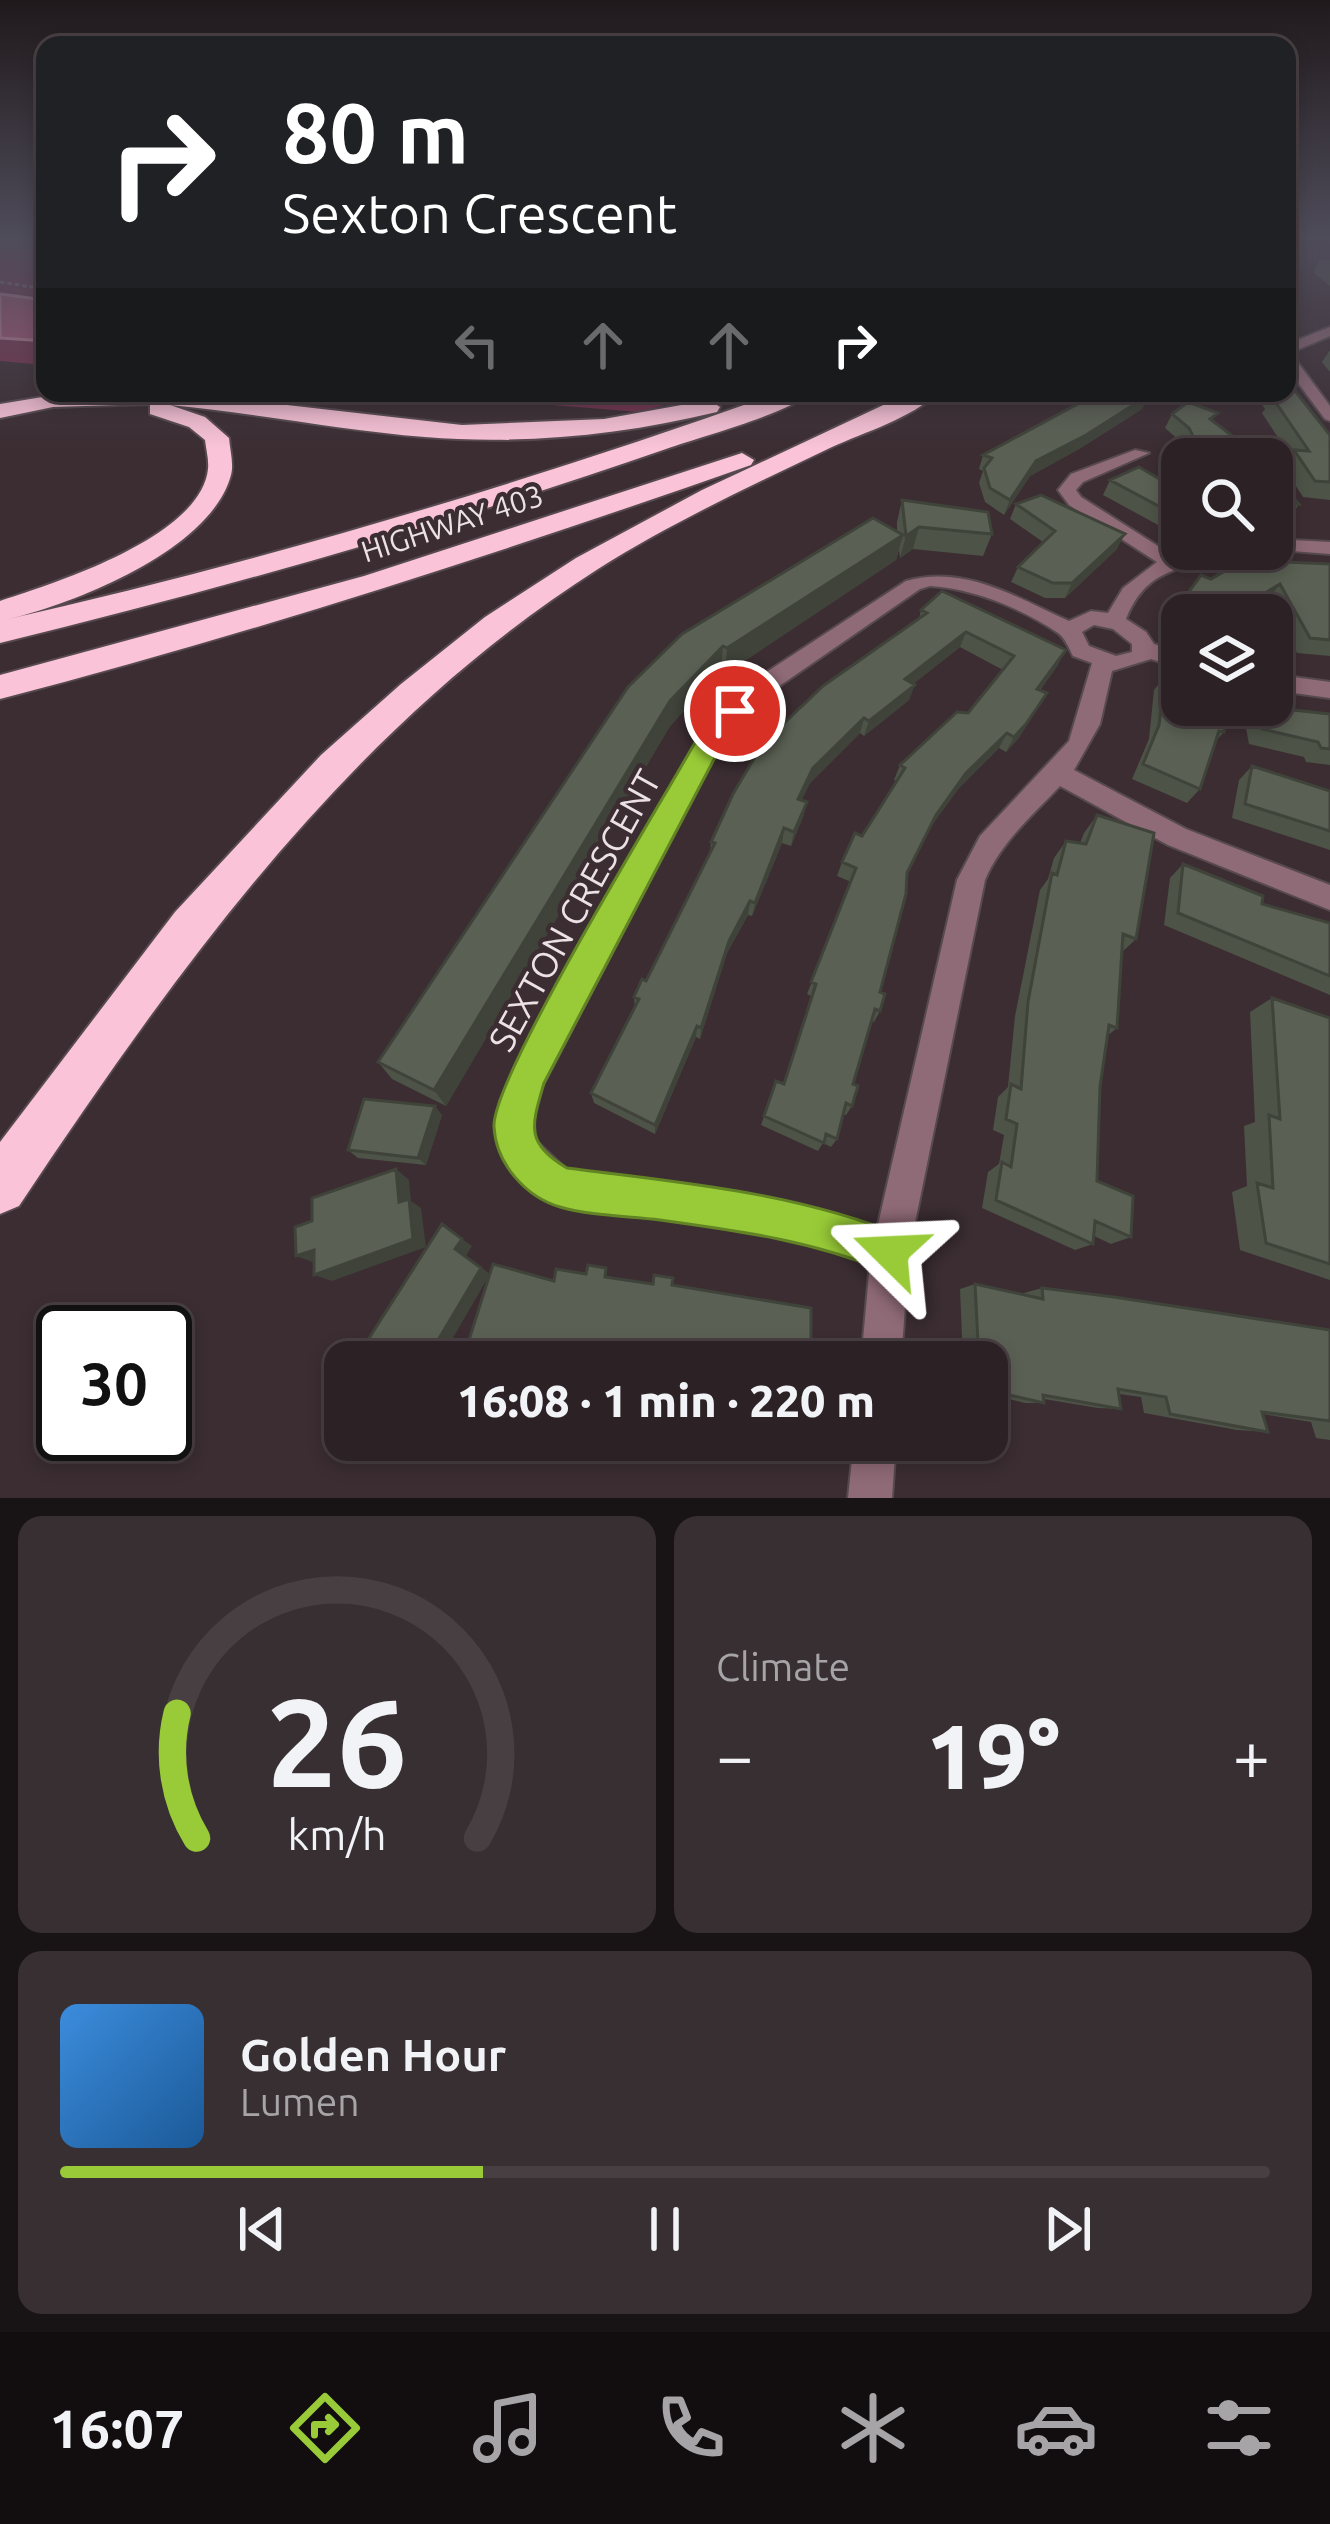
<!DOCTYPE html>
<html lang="en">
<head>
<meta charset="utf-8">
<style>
  body { margin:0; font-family:Ubuntu,sans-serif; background:#382f32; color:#f1f3f6; height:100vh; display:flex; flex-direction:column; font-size:45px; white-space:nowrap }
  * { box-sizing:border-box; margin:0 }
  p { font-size:39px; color:#a6a4a7 }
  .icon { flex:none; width:66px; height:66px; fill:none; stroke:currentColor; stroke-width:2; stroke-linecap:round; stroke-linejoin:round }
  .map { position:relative; height:1498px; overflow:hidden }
  .panel { display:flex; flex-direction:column; gap:18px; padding:18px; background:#181315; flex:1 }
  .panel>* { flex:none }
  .guide { position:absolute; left:36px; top:36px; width:1260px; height:366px; border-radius:24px; box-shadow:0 6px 18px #0003,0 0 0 3px #483f43; background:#202124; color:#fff; overflow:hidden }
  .controls { position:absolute; left:1161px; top:438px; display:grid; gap:24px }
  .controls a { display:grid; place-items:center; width:132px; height:132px; border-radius:24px; background:#2c2226; box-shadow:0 6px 18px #0003,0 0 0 3px #483f43; font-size:60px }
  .speed { position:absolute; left:36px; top:1305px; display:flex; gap:24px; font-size:60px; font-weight:700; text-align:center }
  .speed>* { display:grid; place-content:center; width:156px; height:156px; border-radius:50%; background:#2c2226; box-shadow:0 6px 18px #0003,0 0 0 3px #483f43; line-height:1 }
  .speed .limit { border:6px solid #111; border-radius:18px; background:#fff; color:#111 }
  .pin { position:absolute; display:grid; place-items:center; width:102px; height:102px; color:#fff; margin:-51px; border:6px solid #fff; border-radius:50%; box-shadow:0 3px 12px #0007 }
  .me { position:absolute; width:132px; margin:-66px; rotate:291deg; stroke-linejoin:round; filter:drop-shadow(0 0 9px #0008) }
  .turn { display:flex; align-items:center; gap:42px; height:252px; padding:0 48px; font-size:54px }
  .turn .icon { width:156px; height:156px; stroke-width:2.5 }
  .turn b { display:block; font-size:84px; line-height:102px }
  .lanes { display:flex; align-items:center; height:114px; padding:0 48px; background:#0003; justify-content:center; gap:60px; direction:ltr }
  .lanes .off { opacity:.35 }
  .big { font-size:90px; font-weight:800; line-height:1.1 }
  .panel .widget { flex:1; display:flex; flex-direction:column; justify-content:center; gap:18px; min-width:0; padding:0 42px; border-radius:24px; background:#382f32 }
  .panel .dial { align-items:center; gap:0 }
  .dial svg { height:312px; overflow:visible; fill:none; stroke:#483f43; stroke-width:7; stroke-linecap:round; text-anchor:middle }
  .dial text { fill:#f1f3f6; stroke:none }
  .song { display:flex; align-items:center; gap:36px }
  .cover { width:144px; height:144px; border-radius:18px; background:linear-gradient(135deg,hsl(210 70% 55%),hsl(210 70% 35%)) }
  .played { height:12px; border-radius:6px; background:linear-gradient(90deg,#98cb37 35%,#483f43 35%) }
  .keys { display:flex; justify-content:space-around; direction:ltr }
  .heat { display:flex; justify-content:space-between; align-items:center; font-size:66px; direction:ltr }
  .panel .tiles { flex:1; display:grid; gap:18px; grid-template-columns:1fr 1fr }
  .widget:last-child { grid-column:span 2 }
  .trip { position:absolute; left:324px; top:1341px; width:684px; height:120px; border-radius:24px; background:#2c2226; box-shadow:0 6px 18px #0003,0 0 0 3px #483f43; font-weight:800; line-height:120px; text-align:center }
  .menu { display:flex; height:192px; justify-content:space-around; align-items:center; background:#120e0f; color:#a6a4a7 }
  .menu .icon { width:84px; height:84px }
  .menu .selected { color:#98cb37 }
  .menu b { font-size:54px; color:#f1f3f6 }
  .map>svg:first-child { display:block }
  .green { fill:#763450 }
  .water { fill:#a65677; stroke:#bb8098; stroke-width:3 }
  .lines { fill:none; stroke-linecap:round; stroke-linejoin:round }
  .street-casing { stroke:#574a4f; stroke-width:4 }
  .highway-casing { stroke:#574a4f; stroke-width:4 }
  .path { stroke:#807478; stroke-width:3; stroke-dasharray:4.5 3; stroke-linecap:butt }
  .street { fill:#8f6a77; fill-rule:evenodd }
  .highway { fill:#fac3d7; fill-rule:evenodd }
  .wall { fill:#4d5347 }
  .shaded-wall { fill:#3f433a }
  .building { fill:#5a6053; stroke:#3f433a; stroke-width:3 }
  .route { fill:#98cb37; stroke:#638424; stroke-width:3 }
  .labels { text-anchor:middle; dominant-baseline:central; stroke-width:9; stroke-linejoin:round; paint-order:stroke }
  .far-street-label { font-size:30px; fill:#ece2e5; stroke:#3b2d32 }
  .street-label { font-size:36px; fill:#ece2e5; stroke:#3b2d32 }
</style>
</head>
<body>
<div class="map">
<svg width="1330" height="1498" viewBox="0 0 1330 1498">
  <rect width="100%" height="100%" fill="#3b2d32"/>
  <path class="green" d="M0 238H45V365L0 361Z
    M401 393H709L639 412Z"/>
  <path class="water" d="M0 294 45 300V341L0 338Z"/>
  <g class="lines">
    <g class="street-casing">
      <path id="street" d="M1330 327V336L1297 350 1293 356 1330 406V421L1325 419 1287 368V344Z
        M1135 450 1149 453 1083 482 1076 490 1081 497 1172 555 1190 549H1221C1183 575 1149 563 1126 619L1146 632 1154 644 1182 653V669L1151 659 1112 671 1100 724 1074 770 1186 829 1330 885V910L1168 845 1060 786C1032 816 1001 842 985 880L909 1252 901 1362H861L870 1263C803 1238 733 1226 662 1217 628 1213 582 1215 552 1200 512 1181 495 1144 500 1101L703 733 759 677 906 581C965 564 1017 598 1069 621L1091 611 1108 613 1123 588 1157 562 1069 505 1058 490 1071 474ZM930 586C972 588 1023 609 1058 633 1065 638 1069 648 1073 656L1092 663 1069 741 980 836 957 880 877 1229 770 1198 567 1170 535 1140 533 1104 720 745 775 689 920 589ZM1094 625 1113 629 1132 644V652L1116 656 1089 646 1082 632Z
        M1272 539 1330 542V554L1266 549H1272Z
        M1272 674 1330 682V698L1272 690Z
        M854 1440H896L892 1498H848Z"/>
    </g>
    <g class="highway-casing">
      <path id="highway" d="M67 393H181L462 425 604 419 709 400 720 407 717 412C622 435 522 445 425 437 340 430 255 413 170 405L205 417 229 438C230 450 234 464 231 475 211 551 70 606 0 621V601C55 583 201 537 208 469 209 460 206 449 205 440L189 427 150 414V404L53 407 0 418V404Z
        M778 393H810C787 414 700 437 666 449 447 525 225 588 0 643V621C264 561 523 484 778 393Z
        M909 393H937C912 418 865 432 832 447 753 485 672 522 598 569 350 727 179 966 19 1206L0 1214V1142L175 912 321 755 401 684 485 617 576 558 702 490Z
        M742 453 754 460 751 465C503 552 254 633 0 699V675L364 576Z"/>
    </g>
    <path class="path" d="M0 282 45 289"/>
    <use href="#street" class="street"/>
    <use href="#highway" class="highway"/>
  </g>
  <path class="wall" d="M1320 260H1330V286L1313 272Z
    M1330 350V372L1322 362Z
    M1095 393H1138L1149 395 1142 409 1079 449 1030 476 1004 515 985 502 979 483 983 471 979 469 983 455Z
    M1254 393H1287L1330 435V500L1303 497 1283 466 1290 456 1262 413 1265 409Z
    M1172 414 1213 421 1249 459H1189L1181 442 1165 428Z
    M1110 480 1182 485V529L1171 532 1103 495Z
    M1272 484 1299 504 1289 519H1272Z
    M902 500 992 534 983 556 913 549 900 558 899 550 896 560 725 674 721 671 670 726 446 1106 392 1079 378 1062 628 687 897 532V522Z
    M1016 504 1117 549 1065 598H1045L1011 582 1018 567 1043 542 1010 519Z
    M1330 564V656L1297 653 1269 598 1249 611 1246 615H1182V628L1167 623 1201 575 1211 579Z
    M921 610 1058 665 1040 690 1047 693 1018 739 1006 752 999 748 959 788 929 829 907 874 880 992V1011L874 1022 871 1021 853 1084 852 1106 846 1115 843 1114 837 1139 831 1147 823 1143 818 1151 761 1125 776 1081 783 1084 811 996 807 994 851 882 837 876 842 862 862 836 897 781 894 780 900 765 968 713 1003 670 960 647 913 684 909 700 864 736 860 733 810 783 801 800 807 802 803 817 791 846 782 843 752 916 748 915 727 953 700 1039 696 1037 655 1134 594 1103 591 1093 635 1008 634 997 646 981 710 852 711 842 778 729 919 619Z
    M1170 670 1224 732 1215 742 1200 789 1187 803 1132 779 1149 739 1154 690Z
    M1250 705H1272L1330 714V765L1306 762 1304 757 1249 744 1243 712Z
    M1252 766 1330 791V850L1232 818 1239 780Z
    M1097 815 1136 939 1122 952 1117 1028 1107 1036 1100 1087 1097 1181 1131 1237 1111 1244 1094 1236 1093 1244 1075 1250 982 1208 988 1172 999 1164 1004 1135 993 1130 998 1097 1008 1087 1015 1016 1040 890 1048 879 1054 858 1066 841 1080 843 1084 833Z
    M1183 864 1262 904 1330 923V995L1164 925 1170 878Z
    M1272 998 1330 1018V1280L1240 1250 1232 1192 1247 1186 1244 1126 1255 1122 1250 1012Z
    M442 1115 426 1165 358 1158 348 1150Z
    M975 1284 1024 1294V1293L1042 1288 1330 1330V1440L1316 1438 1311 1422 1263 1414 1268 1432 1237 1430 1144 1413 1141 1397 1119 1394 1121 1409 1098 1408 1044 1399V1403H1025L1005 1398 1006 1405 987 1404V1362H963L960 1289Z"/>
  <path class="shaded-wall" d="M1149 395 1142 409 1079 449 1030 476 1004 515 1010 500 1036 461Z
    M1179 517H1182V529L1171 532Z
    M919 527 913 549 900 558 906 536Z
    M1125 534 1117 549 1065 598 1072 583Z
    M903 535 896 560 725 674 727 648Z
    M1280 584 1269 598 1246 612 1258 597Z
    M966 632 960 647 900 694 905 679Z
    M723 646 721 671 670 726 446 1106 434 1090 670 701Z
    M1066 650 1058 665 1029 704 1037 689Z
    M915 685 909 700 864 736 869 721Z
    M1047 693 1018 739 1006 752 1014 737Z
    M864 718 860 733 810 783 795 814 798 799 813 768Z
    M1007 733 999 748 959 788 929 829 936 815 966 773Z
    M807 802 803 817 791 846 794 832Z
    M784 828 782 843 752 916 755 903Z
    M750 901 748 915 727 953 700 1039 701 1028 729 941Z
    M697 1026 696 1037 655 1134V1125Z
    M435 1106 442 1115 426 1165 418 1158Z
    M396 1169 409 1180 411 1201 421 1208 426 1247 332 1281 314 1275 399 1202Z
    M462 1239 472 1246 466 1256 490 1274 439 1362H425L455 1249Z
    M314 1250 315 1263 296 1256Z"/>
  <path class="building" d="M1287 381 1330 435V482L1315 481 1294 450 1309 451 1272 397 1277 398 1274 393H1287Z
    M1098 393H1138L1149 395 1086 435 1036 461 1010 500 990 488 984 468 992 458 983 455Z
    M1188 402 1218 413 1210 419 1239 441 1249 459H1204L1189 428 1172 414Z
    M1139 467 1170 485H1182V517H1179L1110 480Z
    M1272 484 1283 485 1299 504 1272 505Z
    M1041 495 1125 534 1072 583H1053L1018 567 1055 531 1016 504Z
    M902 500 988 512 992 534 919 527 906 536Z
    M873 518 903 535 727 648 723 646 670 701 434 1090 378 1062 628 687 682 634Z
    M1244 560 1330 564V640L1310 638 1280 584 1258 597 1246 615H1240L1237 598 1232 599 1231 615H1197L1177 608 1201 575 1211 579Z
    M942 591 1066 650 1037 689 1047 693 1026 724 1014 737 1007 733 966 773 936 815 907 873 906 894 880 992 885 994 880 1011 875 1009 853 1084 858 1086 852 1106 846 1103 837 1139 826 1134 824 1143 764 1116 776 1081 784 1084 816 984 811 982 856 868 842 862 855 833 862 836 905 768 900 765 957 712 968 713 1014 656 966 632 905 679 915 685 869 721 864 718 813 768 798 799 807 802 794 832 784 828 755 903 750 901 729 941 701 1028 697 1026 655 1125 591 1093 639 999 634 997 642 979 646 981 715 843 711 842 733 794 773 726 778 729 823 686 927 613 921 610Z
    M1170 670 1182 673V705H1225L1224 732 1219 731 1200 789 1143 764 1159 725 1165 675 1169 677Z
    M1272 703 1293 710 1330 714V749L1321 748 1318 742 1262 729 1257 705H1272Z
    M1252 766 1330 791V831L1245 804Z
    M1097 815 1154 833 1136 939 1123 934 1117 1028 1109 1025 1100 1087 1097 1181 1133 1196 1131 1237 1095 1221 1093 1244 996 1200 1002 1162 1011 1167 1017 1124 1006 1119 1011 1084 1021 1089 1028 1002 1052 873 1057 875 1066 841 1086 844Z
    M1183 864 1263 896 1262 904 1330 923V976L1178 913Z
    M1272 998 1330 1018V1264L1266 1243 1257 1183 1273 1188 1269 1115 1280 1119Z
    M364 1099 435 1106 418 1158 348 1150Z
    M396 1169 399 1202 409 1199 413 1239 314 1275V1250L296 1256 295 1227 312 1221V1198Z
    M442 1224 462 1239 455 1249 481 1268 425 1362H384L364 1346Z
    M493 1264 554 1281 556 1269 586 1274 588 1265 606 1268 605 1277 653 1284 654 1275 673 1278 672 1285 811 1308V1362H462Z
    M975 1284 1043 1299 1042 1288 1114 1297 1330 1330V1421L1262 1412 1268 1432 1170 1414 1166 1397 1118 1389 1121 1409 1043 1395 1044 1403 1005 1394 1006 1405 987 1401V1362H979Z"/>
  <linearGradient id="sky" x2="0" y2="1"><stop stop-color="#20191c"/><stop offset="0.53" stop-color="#4f4c5a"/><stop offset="1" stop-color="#4f4c5a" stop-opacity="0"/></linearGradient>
  <rect width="1330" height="448" fill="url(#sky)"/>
  <path class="route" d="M735 701 748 711 721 746 544 1083C532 1125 524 1143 567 1168 683 1183 796 1192 905 1237L912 1252 905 1267 890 1273C815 1241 740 1231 660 1220 628 1216 591 1216 560 1207 526 1197 496 1164 494 1127 491 1078 667 794 701 732L725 704Z"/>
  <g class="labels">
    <g class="far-street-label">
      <text transform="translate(452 523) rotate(-18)">HIGHWAY 403</text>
    </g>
    <g class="street-label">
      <text transform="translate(574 910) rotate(-61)">SEXTON CRESCENT</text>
    </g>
  </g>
</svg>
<div class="controls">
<a><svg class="icon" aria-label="search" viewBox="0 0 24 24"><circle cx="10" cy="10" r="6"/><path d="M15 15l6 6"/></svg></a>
<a><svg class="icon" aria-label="layers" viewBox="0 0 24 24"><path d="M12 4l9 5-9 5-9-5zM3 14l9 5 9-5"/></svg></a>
</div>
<div class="speed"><div class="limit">30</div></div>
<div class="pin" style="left:735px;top:711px;background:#d93025"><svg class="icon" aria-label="arrive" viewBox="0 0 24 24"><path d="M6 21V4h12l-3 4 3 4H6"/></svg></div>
<svg class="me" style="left:890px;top:1252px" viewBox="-20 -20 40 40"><path d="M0-17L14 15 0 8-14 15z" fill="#98cb37" stroke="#fff" stroke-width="4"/></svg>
<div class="trip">16:08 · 1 min · 220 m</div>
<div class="guide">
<div class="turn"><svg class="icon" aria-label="right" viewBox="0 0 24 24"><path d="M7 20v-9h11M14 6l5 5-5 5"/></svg><div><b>80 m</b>Sexton Crescent</div></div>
<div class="lanes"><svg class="icon off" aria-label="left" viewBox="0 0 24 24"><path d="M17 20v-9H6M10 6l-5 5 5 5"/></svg><svg class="icon off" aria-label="ahead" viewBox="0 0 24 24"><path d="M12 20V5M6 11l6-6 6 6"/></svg><svg class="icon off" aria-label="ahead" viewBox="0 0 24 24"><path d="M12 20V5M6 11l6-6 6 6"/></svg><svg class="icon" aria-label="right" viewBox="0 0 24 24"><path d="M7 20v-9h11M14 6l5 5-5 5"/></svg></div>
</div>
</div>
<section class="panel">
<div class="tiles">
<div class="widget dial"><svg viewBox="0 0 100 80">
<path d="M14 69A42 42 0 1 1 86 69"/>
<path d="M14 69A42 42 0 0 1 9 37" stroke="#98cb37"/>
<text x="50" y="56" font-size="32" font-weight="700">26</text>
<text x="50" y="72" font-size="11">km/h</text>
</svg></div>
<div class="widget"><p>Climate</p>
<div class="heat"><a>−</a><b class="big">19°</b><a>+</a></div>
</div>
<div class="widget">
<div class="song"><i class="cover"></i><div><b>Golden Hour</b><p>Lumen</p></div></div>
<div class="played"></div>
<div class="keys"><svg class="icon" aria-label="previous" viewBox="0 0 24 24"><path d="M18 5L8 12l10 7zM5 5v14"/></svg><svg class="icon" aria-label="pause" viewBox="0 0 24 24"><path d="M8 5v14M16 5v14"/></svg><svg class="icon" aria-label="next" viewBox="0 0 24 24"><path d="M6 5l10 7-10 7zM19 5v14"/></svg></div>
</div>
</div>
</section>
<nav class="menu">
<b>16:07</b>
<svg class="icon selected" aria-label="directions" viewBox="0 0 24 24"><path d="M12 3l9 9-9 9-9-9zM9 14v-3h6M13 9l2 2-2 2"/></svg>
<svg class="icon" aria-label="music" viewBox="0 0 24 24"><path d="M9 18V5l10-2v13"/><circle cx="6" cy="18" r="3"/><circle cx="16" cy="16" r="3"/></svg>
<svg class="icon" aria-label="phone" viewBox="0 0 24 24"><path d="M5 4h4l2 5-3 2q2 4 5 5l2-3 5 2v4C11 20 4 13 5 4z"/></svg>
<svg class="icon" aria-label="climate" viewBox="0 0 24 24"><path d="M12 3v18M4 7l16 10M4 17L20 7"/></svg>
<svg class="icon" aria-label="car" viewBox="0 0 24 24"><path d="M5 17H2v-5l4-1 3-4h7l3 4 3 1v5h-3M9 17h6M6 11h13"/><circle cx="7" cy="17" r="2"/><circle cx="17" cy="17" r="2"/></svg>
<svg class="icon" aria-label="filters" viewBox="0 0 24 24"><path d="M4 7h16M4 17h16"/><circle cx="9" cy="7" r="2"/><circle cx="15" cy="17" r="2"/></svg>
</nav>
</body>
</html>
